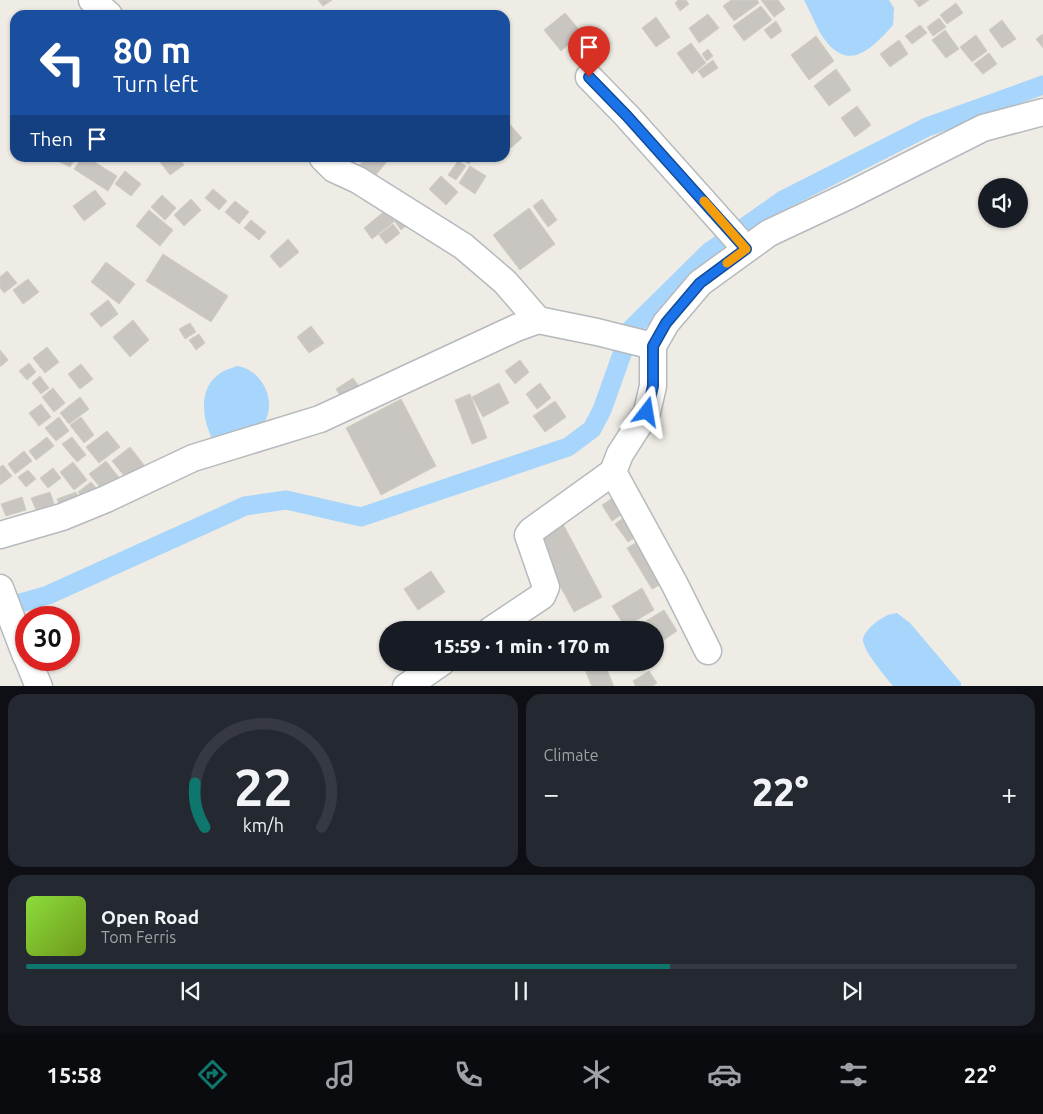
<!DOCTYPE html>
<html lang="en">
<head>
<meta charset="utf-8">
<style>
  body { margin:0; font-family:Ubuntu,sans-serif; background:#242831; color:#f1f3f6; height:100vh; display:flex; flex-direction:column; font-size:19px; white-space:nowrap }
  * { box-sizing:border-box; margin:0 }
  p { font-size:16px; color:#9ea1a6 }
  .icon { flex:none; width:28px; height:28px; fill:none; stroke:currentColor; stroke-width:2; stroke-linecap:round; stroke-linejoin:round }
  .map { position:relative; height:686px; overflow:hidden }
  .panel { display:flex; flex-direction:column; gap:8px; padding:8px; background:#0d0f14; flex:1 }
  .panel>* { flex:none }
  .hud { position:absolute; left:10px; top:10px; width:500px; height:152px; border-radius:15px; box-shadow:0 1px 4px #0004; background:#1a4fa0; color:#fff; overflow:hidden }
  .buttons { position:absolute; left:978px; top:178px; display:grid; gap:10px }
  .buttons a { display:grid; place-items:center; width:50px; height:50px; border-radius:50%; background:#171b24; box-shadow:0 1px 4px #0004; font-size:25px }
  .speed { position:absolute; left:15px; top:606px; display:flex; gap:10px; font-size:25px; font-weight:700; text-align:center }
  .speed>* { display:grid; place-content:center; width:65px; height:65px; border-radius:50%; background:#171b24; box-shadow:0 1px 4px #0004; line-height:1 }
  .speed .limit { border:8px solid #d22; background:#fff; color:#111 }
  .pin { position:absolute; display:grid; place-items:center; width:42px; height:42px; color:#fff; margin:-51px -21px; border-radius:50% 50% 50% 0; rotate:-45deg; box-shadow:0 0 5px #0007 }
  .pin .icon { rotate:45deg }
  .me { position:absolute; width:55px; margin:-28px; rotate:14deg; stroke-linejoin:round; filter:drop-shadow(0 0 4px #0008) }
  .turn { display:flex; align-items:center; gap:18px; height:105px; padding:0 20px; font-size:22px }
  .turn .icon { width:65px; height:65px; stroke-width:2.5 }
  .turn b { display:block; font-size:35px; line-height:42px }
  .then { display:flex; align-items:center; height:48px; padding:0 20px; background:#0003; gap:10px; font-size:19px }
  .big { font-size:38px; font-weight:800; line-height:1.1 }
  .panel .widget { flex:1; display:flex; flex-direction:column; justify-content:center; gap:8px; min-width:0; padding:0 18px; border-radius:15px; background:#242831 }
  .panel .dial { align-items:center; gap:0 }
  .dial svg { height:130px; overflow:visible; fill:none; stroke:#363941; stroke-width:7; stroke-linecap:round; text-anchor:middle }
  .dial text { fill:#f1f3f6; stroke:none }
  .song { display:flex; align-items:center; gap:15px }
  .cover { width:60px; height:60px; border-radius:8px; background:linear-gradient(135deg,hsl(90 70% 55%),hsl(80 70% 35%)) }
  .played { height:5px; border-radius:2px; background:linear-gradient(90deg,#0f766e 65%,#363941 65%) }
  .keys { display:flex; justify-content:space-around; direction:ltr }
  .heat { display:flex; justify-content:space-between; align-items:center; font-size:28px; direction:ltr }
  .panel .tiles { flex:1; display:grid; gap:8px; grid-template-columns:1fr 1fr }
  .widget:last-child { grid-column:span 2 }
  .trip { position:absolute; left:379px; top:621px; width:285px; height:50px; border-radius:25px; background:#171b24; box-shadow:0 1px 4px #0004; font-weight:800; line-height:50px; text-align:center }
  .tab-bar { display:flex; height:80px; justify-content:space-around; align-items:center; background:#090b0e; color:#9ea1a6 }
  .tab-bar .icon { width:35px; height:35px }
  .tab-bar .active { color:#0f766e }
  .tab-bar b { font-size:22px; color:#f1f3f6 }
  .map>svg:first-child { display:block }
  .water { fill:#a7d5fb }
  .lines { fill:none; stroke-linecap:round; stroke-linejoin:round }
  .canal { stroke:#a7d5fb; stroke-width:19 }
  .building { fill:#c9c6c1; stroke:#d2cdc2 }
  .minor-casing { stroke:#b6b9bd; stroke-width:29 }
  .minor { stroke:#fff; stroke-width:26 }
  .route-casing { stroke:#114b97; stroke-width:12 }
  .route { stroke:#1a73e8; stroke-width:9 }
  .slow { stroke:#f59e0b; stroke-width:9 }
</style>
</head>
<body>
<div class="map">
<svg width="1043" height="687" viewBox="0 0 1043 687">
  <rect width="100%" height="100%" fill="#eeece4"/>
  <path class="water" d="M804 0H889L894 8 893 25C867 55 843 74 818 29 813 19 809 9 804 0Z
    M237 366C266 370 282 412 256 431 249 437 226 443 216 446 203 424 195 388 222 372 227 369 233 368 237 366Z
    M897 613 910 623 961 683V686H893C885 676 865 653 863 641 862 632 879 619 886 616 889 614 894 614 897 613Z"/>
  <g class="lines">
    <path class="canal" d="M0 609 48 595 245 506 286 500 361 517 568 447 592 429 602 410 631 329 709 252 783 200 927 127 1043 85"/>
  </g>
  <path class="building" d="M318 0H332L323 6Z
    M678 0H686L689 4 680 11 675 3Z
    M731 0H757L759 3 734 21 723 6Z
    M761 0H778L785 9 774 17Z
    M914 0H929L919 7Z
    M956 3 963 13 947 24 940 15Z
    M761 6 772 20 744 41 733 26Z
    M565 13 582 33 561 51 544 30Z
    M708 14 719 28 699 43 689 28Z
    M656 17 670 37 656 47 642 28Z
    M939 18 946 27 933 36 927 27Z
    M1002 20 1016 39 1002 48 989 30Z
    M776 21 782 31 771 39 764 30Z
    M920 25 927 33 912 44 905 36Z
    M945 30 959 49 946 58 932 40Z
    M1043 34V48L1036 39Z
    M976 35 987 51 972 62 960 47Z
    M816 36 834 61 809 80 791 55Z
    M899 40 908 54 890 67 880 54Z
    M691 43 706 63 692 74 677 53Z
    M708 49 713 56 707 61 702 54Z
    M989 53 997 64 983 74 974 64Z
    M713 60 718 68 703 78 698 71Z
    M836 69 851 90 829 106 814 86Z
    M857 106 871 125 855 137 841 118Z
    M505 119 522 138 511 148 505 142Z
    M52 158H76L70 167Z
    M82 158H88L117 176 108 191 74 169Z
    M157 158H179L184 165 170 175Z
    M366 158H390L369 183 354 171Z
    M459 158H473L469 164Z
    M458 161 466 166 456 180 448 175Z
    M470 166 486 176 475 194 459 183Z
    M125 171 141 184 131 196 115 184Z
    M441 176 458 192 446 205 429 189Z
    M213 189 227 201 219 210 205 198Z
    M95 190 106 204 84 221 73 206Z
    M162 195 176 208 165 220 151 207Z
    M191 199 201 210 184 226 174 215Z
    M542 199 557 220 548 227 533 206Z
    M235 201 249 212 239 224 225 212Z
    M529 208 555 244 520 270 493 235Z
    M149 210 173 230 160 246 136 226Z
    M386 210 395 221 372 239 364 228Z
    M407 213 413 220 401 230 395 222Z
    M251 220 266 232 259 240 244 228Z
    M393 224 400 233 386 244 379 235Z
    M288 239 299 252 280 268 270 256Z
    M163 254 228 296 211 322 146 281Z
    M106 262 135 284 119 304 91 282Z
    M7 271 17 283 4 293 0 288V277Z
    M28 279 39 292 23 304 13 290Z
    M108 300 118 314 101 327 90 314Z
    M133 320 149 340 130 357 113 337Z
    M190 323 196 332 185 339 179 329Z
    M311 326 324 343 309 353 297 337Z
    M199 334 205 343 196 350 189 340Z
    M47 347 59 362 45 373 33 358Z
    M0 350 8 360 0 367Z
    M520 360 529 372 515 384 505 371Z
    M29 363 36 372 27 380 19 371Z
    M81 364 93 379 80 389 68 374Z
    M40 376 49 388 41 394 32 383Z
    M353 378 361 389 343 401 336 389Z
    M499 383 509 403 483 417 472 397Z
    M540 383 551 398 537 409 526 394Z
    M53 388 65 403 54 412 42 397Z
    M470 394 487 438 472 444 455 400Z
    M80 397 89 409 69 424 60 413Z
    M401 399 436 466 381 495 346 428Z
    M555 401 566 417 545 432 533 416Z
    M41 404 51 417 39 426 29 413Z
    M59 417 69 431 56 441 45 428Z
    M81 417 94 435 84 443 70 425Z
    M107 431 120 447 99 463 86 447Z
    M47 437 54 446 36 460 29 451Z
    M72 437 86 455 77 462 62 444Z
    M130 447 148 470 130 483 112 461Z
    M24 451 32 461 15 474 8 464Z
    M106 461 121 480 105 493 89 474Z
    M73 462 87 480 74 490 60 472Z
    M3 465 12 476 0 485V467Z
    M53 468 61 478 48 488 40 478Z
    M28 470 36 479 26 487 18 477Z
    M91 482 99 491 86 501 78 492Z
    M50 492 54 504 36 510 31 498Z
    M76 492 81 505 63 513 57 499Z
    M620 493 630 509 612 521 602 505Z
    M22 497 26 510 6 516 1 504Z
    M627 515 640 534 628 542 615 524Z
    M563 524 602 597 574 612 535 539Z
    M642 539 667 581 652 589 627 548Z
    M431 571 445 592 418 610 404 589Z
    M642 588 654 610 625 627 612 606Z
    M664 610 677 631 655 646V630H638L636 627Z
    M582 662H604L614 687H592Z
    M649 671 657 683 651 687H636L633 681Z"/>
  <g class="lines">
    <g class="minor-casing">
      <path id="minor" d="M92 0 109 15
        M589 77 627 116 746 249
        M323 158 334 169 358 180 463 246 505 282 538 320
        M613 472 674 583 708 651
        M0 535 62 517 106 499 193 458 320 419 516 328 538 320 597 332 653 346
        M0 588 26 656
        M491 630 542 596 546 587 528 535 531 531 613 472 620 454 647 412 653 386V346L666 323 700 283 769 233 850 195 983 128 1043 112
        M28 660 39 687
        M406 687 442 662"/>
    </g>
    <use href="#minor" class="minor"/>
  </g>
  <g class="lines">
    <g class="route-casing">
      <path id="route" d="M589 77 627 116 746 249 700 283 666 323 653 346V386L647 412"/>
    </g>
    <use href="#route" class="route"/>
    <path class="slow" d="M704 201 746 249 727 263"/>
  </g>
</svg>
<div class="buttons">
<a><svg class="icon" aria-label="sound" viewBox="0 0 24 24"><path d="M4 9h4l5-4v14l-5-4H4zM17 9q2 3 0 6"/></svg></a>
</div>
<div class="speed"><div class="limit">30</div></div>
<div class="pin" style="left:589px;top:77px;background:#d93025"><svg class="icon" aria-label="arrive" viewBox="0 0 24 24"><path d="M6 21V4h12l-3 4 3 4H6"/></svg></div>
<svg class="me" style="left:647px;top:412px" viewBox="-20 -20 40 40"><path d="M0-17L14 15 0 8-14 15z" fill="#1a73e8" stroke="#fff" stroke-width="4"/></svg>
<div class="trip">15:59 · 1 min · 170 m</div>
<div class="hud">
<div class="turn"><svg class="icon" aria-label="left" viewBox="0 0 24 24"><path d="M17 20v-9H6M10 6l-5 5 5 5"/></svg><div><b>80 m</b>Turn left</div></div>
<div class="then">Then<svg class="icon" aria-label="arrive" viewBox="0 0 24 24"><path d="M6 21V4h12l-3 4 3 4H6"/></svg></div>
</div>
</div>
<section class="panel">
<div class="tiles">
<div class="widget dial"><svg viewBox="0 0 100 80">
<path d="M14 69A42 42 0 1 1 86 69"/>
<path d="M14 69A42 42 0 0 1 8 42" stroke="#0f766e"/>
<text x="50" y="56" font-size="32" font-weight="700">22</text>
<text x="50" y="72" font-size="11">km/h</text>
</svg></div>
<div class="widget"><p>Climate</p>
<div class="heat"><a>−</a><b class="big">22°</b><a>+</a></div>
</div>
<div class="widget">
<div class="song"><i class="cover"></i><div><b>Open Road</b><p>Tom Ferris</p></div></div>
<div class="played"></div>
<div class="keys"><svg class="icon" aria-label="previous" viewBox="0 0 24 24"><path d="M18 5L8 12l10 7zM5 5v14"/></svg><svg class="icon" aria-label="pause" viewBox="0 0 24 24"><path d="M8 5v14M16 5v14"/></svg><svg class="icon" aria-label="next" viewBox="0 0 24 24"><path d="M6 5l10 7-10 7zM19 5v14"/></svg></div>
</div>
</div>
</section>
<nav class="tab-bar">
<b>15:58</b>
<svg class="icon active" aria-label="directions" viewBox="0 0 24 24"><path d="M12 3l9 9-9 9-9-9zM9 14v-3h6M13 9l2 2-2 2"/></svg>
<svg class="icon" aria-label="music" viewBox="0 0 24 24"><path d="M9 18V5l10-2v13"/><circle cx="6" cy="18" r="3"/><circle cx="16" cy="16" r="3"/></svg>
<svg class="icon" aria-label="phone" viewBox="0 0 24 24"><path d="M5 4h4l2 5-3 2q2 4 5 5l2-3 5 2v4C11 20 4 13 5 4z"/></svg>
<svg class="icon" aria-label="climate" viewBox="0 0 24 24"><path d="M12 3v18M4 7l16 10M4 17L20 7"/></svg>
<svg class="icon" aria-label="car" viewBox="0 0 24 24"><path d="M5 17H2v-5l4-1 3-4h7l3 4 3 1v5h-3M9 17h6M6 11h13"/><circle cx="7" cy="17" r="2"/><circle cx="17" cy="17" r="2"/></svg>
<svg class="icon" aria-label="filters" viewBox="0 0 24 24"><path d="M4 7h16M4 17h16"/><circle cx="9" cy="7" r="2"/><circle cx="15" cy="17" r="2"/></svg>
<b>22°</b>
</nav>
</body>
</html>
